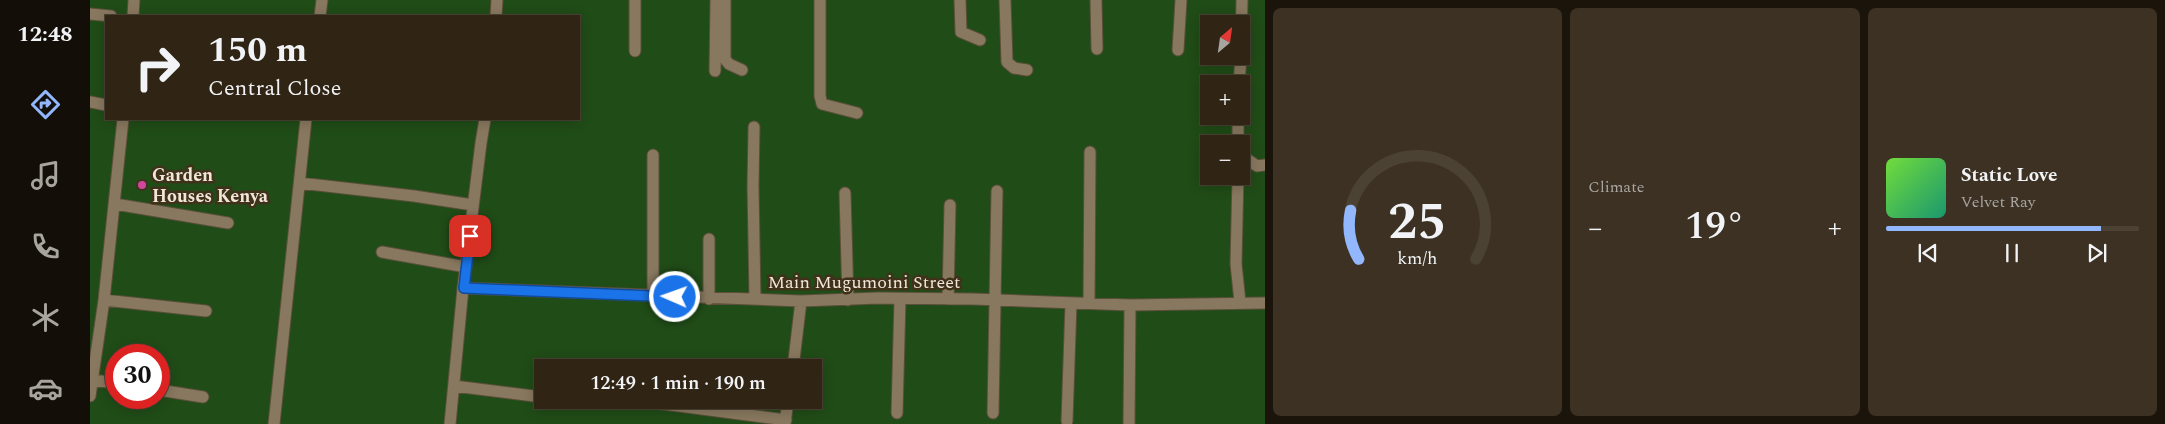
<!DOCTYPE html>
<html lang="en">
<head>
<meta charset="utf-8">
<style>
  body { margin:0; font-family:Spectral,serif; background:#3c3122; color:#f1f3f6; height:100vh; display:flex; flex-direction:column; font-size:19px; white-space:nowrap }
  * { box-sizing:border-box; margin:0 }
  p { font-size:16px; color:#a8a5a0 }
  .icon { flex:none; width:28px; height:28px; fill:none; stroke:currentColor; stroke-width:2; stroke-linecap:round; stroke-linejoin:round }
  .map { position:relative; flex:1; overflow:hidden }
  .panel { display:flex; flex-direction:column; gap:8px; padding:8px; background:#1a140b; width:900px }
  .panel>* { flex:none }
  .top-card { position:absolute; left:15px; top:15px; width:475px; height:105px; border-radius:0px; box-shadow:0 2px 12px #0003,0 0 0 1px #4b4234; background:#302514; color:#f1f3f6; overflow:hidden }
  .needle { width:32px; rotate:29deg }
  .controls { position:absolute; left:1110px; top:15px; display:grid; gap:10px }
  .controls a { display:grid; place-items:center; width:50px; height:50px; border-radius:0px; background:#302514; box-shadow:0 2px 12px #0003,0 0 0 1px #4b4234; font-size:25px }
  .speed { position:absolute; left:15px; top:344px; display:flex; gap:10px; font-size:25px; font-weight:700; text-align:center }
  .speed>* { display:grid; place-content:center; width:65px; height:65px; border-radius:50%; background:#302514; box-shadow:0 2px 12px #0003,0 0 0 1px #4b4234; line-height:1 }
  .speed .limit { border:8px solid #d22; background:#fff; color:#111 }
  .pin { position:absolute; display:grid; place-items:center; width:42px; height:42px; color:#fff; margin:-21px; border-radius:10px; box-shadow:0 2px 8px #0006 }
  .me { position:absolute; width:55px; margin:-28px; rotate:272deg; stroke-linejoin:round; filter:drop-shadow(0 0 4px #0008) }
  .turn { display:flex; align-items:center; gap:18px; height:105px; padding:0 20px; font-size:22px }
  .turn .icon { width:65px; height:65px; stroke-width:2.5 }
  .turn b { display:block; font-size:35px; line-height:42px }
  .big { font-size:38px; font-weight:600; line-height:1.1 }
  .panel .tile { flex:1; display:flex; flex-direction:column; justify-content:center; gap:8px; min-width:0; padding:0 18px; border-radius:8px; background:#3c3122 }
  .panel .dial { align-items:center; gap:0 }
  .dial svg { height:130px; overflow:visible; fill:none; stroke:#4b4234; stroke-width:7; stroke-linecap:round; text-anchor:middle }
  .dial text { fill:#f1f3f6; stroke:none }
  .song { display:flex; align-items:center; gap:15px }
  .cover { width:60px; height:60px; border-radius:8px; background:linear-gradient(135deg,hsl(100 70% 55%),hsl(160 70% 35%)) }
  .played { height:5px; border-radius:2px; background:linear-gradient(90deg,#92b7fd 85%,#4b4234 85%) }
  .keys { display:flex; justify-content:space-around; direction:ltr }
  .heat { display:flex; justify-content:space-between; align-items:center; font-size:28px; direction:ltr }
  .panel .tiles { flex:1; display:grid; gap:8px; grid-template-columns:repeat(3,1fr) }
  .trip { position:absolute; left:444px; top:359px; width:288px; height:50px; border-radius:0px; background:#302514; box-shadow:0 2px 12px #0003,0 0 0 1px #4b4234; font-weight:600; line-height:50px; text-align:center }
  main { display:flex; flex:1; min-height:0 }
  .tab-bar { display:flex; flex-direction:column; width:90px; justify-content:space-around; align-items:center; background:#130f08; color:#a8a5a0 }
  .tab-bar .icon { width:35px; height:35px }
  .tab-bar .current { color:#92b7fd }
  .tab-bar b { font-size:22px; color:#f1f3f6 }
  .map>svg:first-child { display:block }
  .green { fill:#204c17; fill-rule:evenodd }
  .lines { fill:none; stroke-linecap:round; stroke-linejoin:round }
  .minor-casing { stroke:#5b4f3b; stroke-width:13 }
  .minor { stroke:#88785f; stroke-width:11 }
  .route-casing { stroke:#114b97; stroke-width:12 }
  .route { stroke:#1a73e8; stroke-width:9 }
  .hotel-dot { fill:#d1479c; stroke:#40311b; stroke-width:2 }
  .labels { text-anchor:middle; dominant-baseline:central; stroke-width:5; stroke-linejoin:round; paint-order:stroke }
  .poi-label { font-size:18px; font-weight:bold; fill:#f0e7d9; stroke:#40311b; text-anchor:start }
  .street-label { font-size:18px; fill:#f0e7d9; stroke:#40311b }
</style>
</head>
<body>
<main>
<nav class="tab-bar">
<b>12:48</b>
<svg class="icon current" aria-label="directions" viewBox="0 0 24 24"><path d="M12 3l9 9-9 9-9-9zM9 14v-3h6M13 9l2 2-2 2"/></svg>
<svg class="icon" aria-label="music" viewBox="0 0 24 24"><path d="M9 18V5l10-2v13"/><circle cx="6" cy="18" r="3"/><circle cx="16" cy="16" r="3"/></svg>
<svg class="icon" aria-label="phone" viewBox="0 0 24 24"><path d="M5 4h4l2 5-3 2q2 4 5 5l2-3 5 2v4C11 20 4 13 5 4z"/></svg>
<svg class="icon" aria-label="climate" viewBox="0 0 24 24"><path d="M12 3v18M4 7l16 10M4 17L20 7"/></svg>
<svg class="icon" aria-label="car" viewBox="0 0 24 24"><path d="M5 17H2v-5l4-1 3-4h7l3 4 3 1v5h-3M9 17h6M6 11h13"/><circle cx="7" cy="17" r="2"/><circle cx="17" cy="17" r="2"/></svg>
</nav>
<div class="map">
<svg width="1175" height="424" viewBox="0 0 1175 424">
  <rect width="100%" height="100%" fill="#40311b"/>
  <path class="green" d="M0 0H1175V424H0ZM16 16H489V119H16ZM1119 24H1151V56H1119ZM1119 84H1151V116H1119ZM1119 144H1151V176H1119ZM26 355H69V398H26ZM452 368H722V400H452Z"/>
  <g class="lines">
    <g class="minor-casing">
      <path id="minor" d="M635 0V59L639 64 652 70
        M730 0V96L732 104 767 113
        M870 0 871 32 890 40
        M915 0 917 62 924 68 937 70
        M1006 0 1007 49
        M0 14 21 16
        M43 16 44 0
        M230 16 232 0
        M406 16 407 0
        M1151 46 1152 0
        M1088 50 1091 0
        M545 51V0
        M625 71 626 0
        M1149 84 1151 56
        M0 102 16 105
        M664 127 663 186 665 299
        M1148 144V116
        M1151 155 1167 166 1175 165
        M1148 176 1146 264 1150 302
        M210 183 324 196 383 205
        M755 193 758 300
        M25 204 138 223
        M619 239V299
        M292 252 376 267
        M373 288 711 301 788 298 883 299 1040 305 1175 303
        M563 297V155
        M858 299 860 205
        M14 300 116 311
        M999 303 1000 152
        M703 368 711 301
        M3 380 26 383
        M364 386 452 397
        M69 390 113 397
        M0 396 14 300 33 119
        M473 400 493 403
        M566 403 696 420
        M807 413 810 299
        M903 413 907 191
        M977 421 981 303
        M184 424 216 119
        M360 424 373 288 391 143 395 119
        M695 424 698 400
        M1039 424 1040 305"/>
    </g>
    <use href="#minor" class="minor"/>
  </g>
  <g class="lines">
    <g class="route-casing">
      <path id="route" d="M380 236 374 288 585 297"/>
    </g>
    <use href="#route" class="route"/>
  </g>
  <circle class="hotel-dot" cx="52" cy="185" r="5"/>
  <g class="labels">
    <g class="poi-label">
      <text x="62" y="175">Garden<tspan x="62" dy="21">Houses Kenya</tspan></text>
    </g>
    <g class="street-label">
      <text x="774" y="282">Main Mugumoini Street</text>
    </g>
  </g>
</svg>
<div class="controls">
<a><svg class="needle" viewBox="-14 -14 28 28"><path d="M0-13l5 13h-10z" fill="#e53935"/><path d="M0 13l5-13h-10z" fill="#a8a5a0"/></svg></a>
<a>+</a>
<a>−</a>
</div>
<div class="speed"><div class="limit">30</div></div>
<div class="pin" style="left:380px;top:236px;background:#d93025"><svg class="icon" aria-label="arrive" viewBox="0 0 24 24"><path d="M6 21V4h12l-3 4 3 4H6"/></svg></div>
<svg class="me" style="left:585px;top:297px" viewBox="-20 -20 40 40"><circle r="17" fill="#1a73e8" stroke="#fff" stroke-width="3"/><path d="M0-11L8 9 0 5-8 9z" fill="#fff"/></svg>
<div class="trip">12:49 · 1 min · 190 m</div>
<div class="top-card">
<div class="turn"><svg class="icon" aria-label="right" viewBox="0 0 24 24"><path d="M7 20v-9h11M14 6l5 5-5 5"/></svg><div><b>150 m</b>Central Close</div></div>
</div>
</div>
<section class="panel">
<div class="tiles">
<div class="tile dial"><svg viewBox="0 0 100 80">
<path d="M14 69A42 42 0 1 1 86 69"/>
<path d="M14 69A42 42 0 0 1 9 39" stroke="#92b7fd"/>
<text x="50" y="56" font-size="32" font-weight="700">25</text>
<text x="50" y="72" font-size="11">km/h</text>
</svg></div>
<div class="tile"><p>Climate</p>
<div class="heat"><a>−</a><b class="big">19°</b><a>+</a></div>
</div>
<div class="tile">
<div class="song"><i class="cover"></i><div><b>Static Love</b><p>Velvet Ray</p></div></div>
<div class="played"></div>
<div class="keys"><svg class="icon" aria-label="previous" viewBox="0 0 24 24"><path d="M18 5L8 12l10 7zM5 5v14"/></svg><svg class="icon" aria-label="pause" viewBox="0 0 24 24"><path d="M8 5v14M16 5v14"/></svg><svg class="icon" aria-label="next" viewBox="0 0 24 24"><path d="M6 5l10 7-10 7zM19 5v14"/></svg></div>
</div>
</div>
</section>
</main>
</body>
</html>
